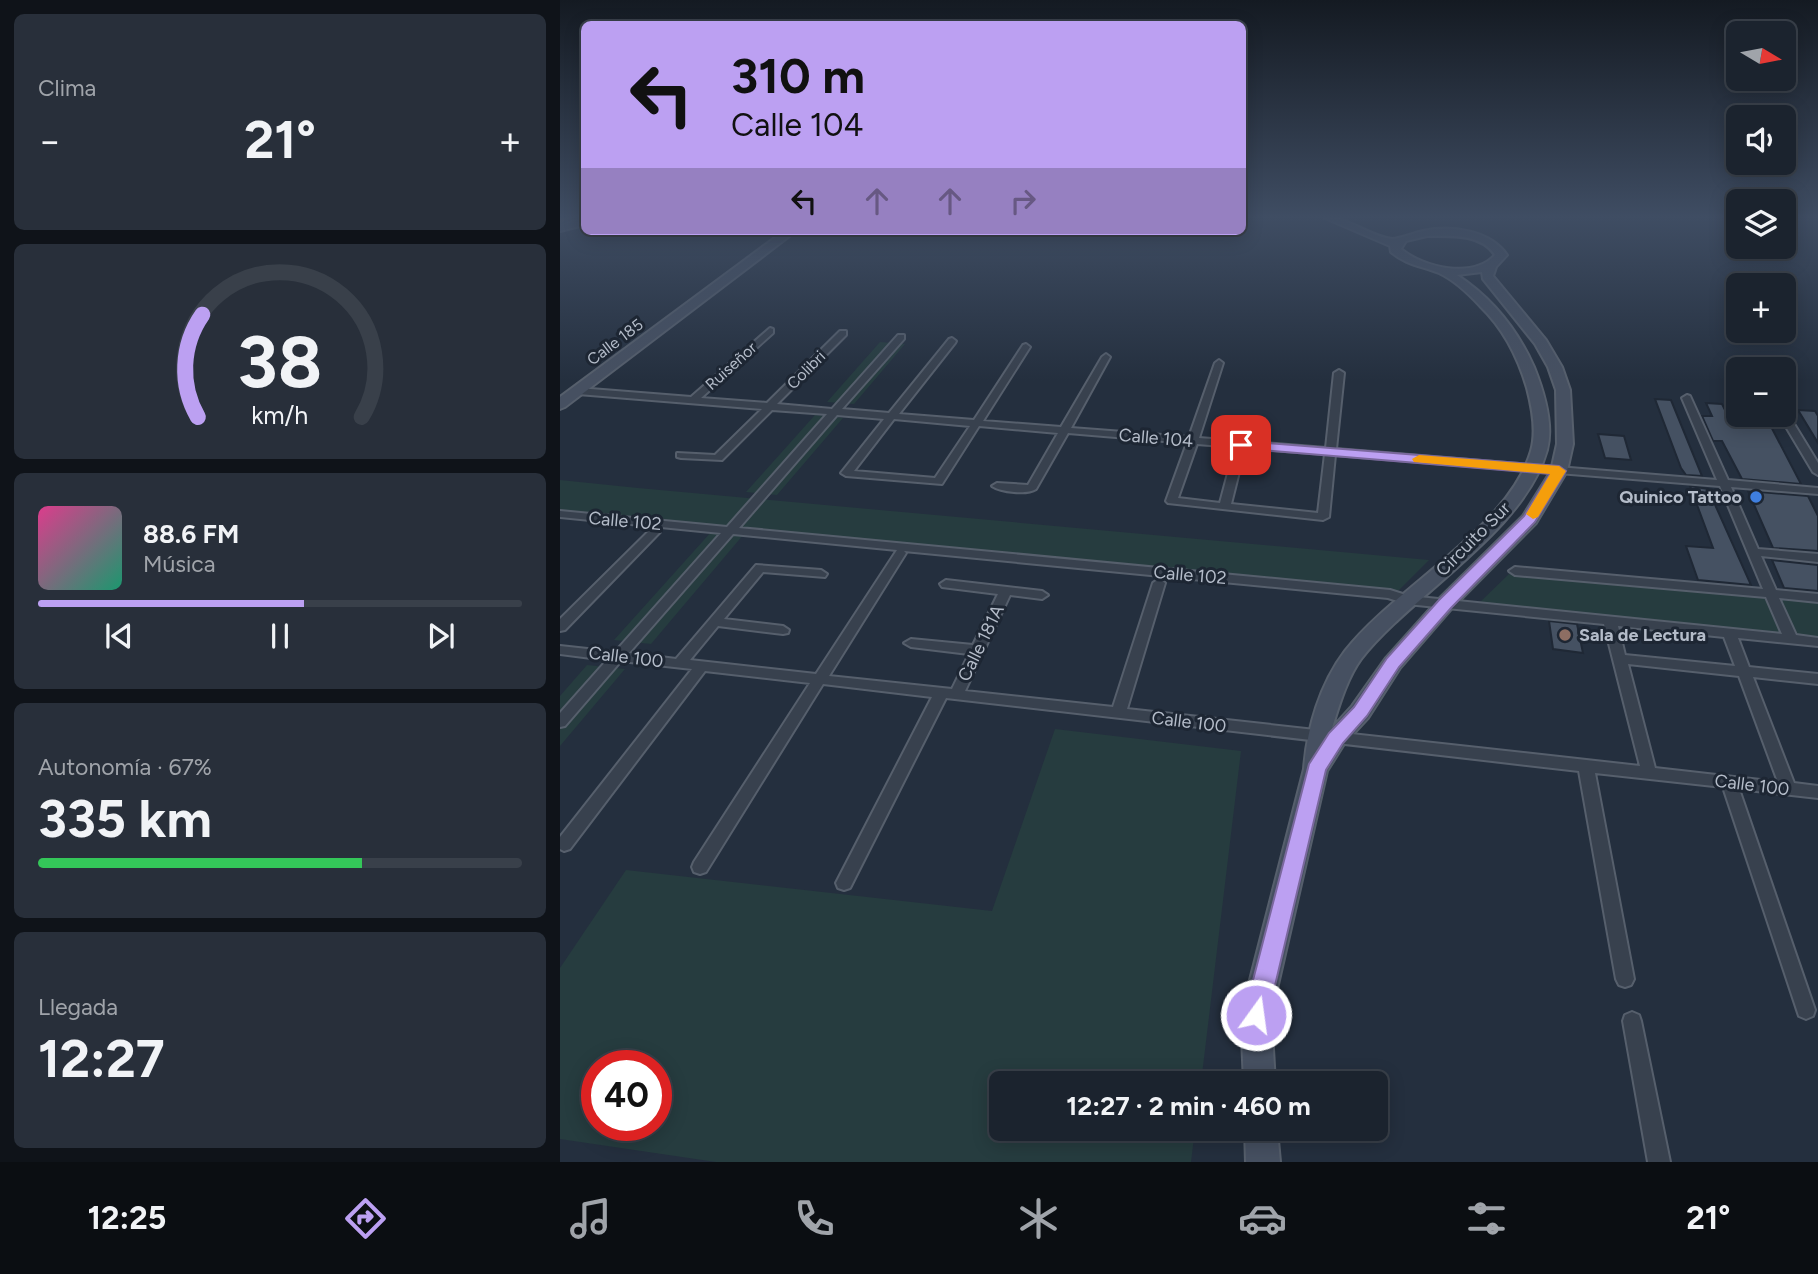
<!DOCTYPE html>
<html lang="es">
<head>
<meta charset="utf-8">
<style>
  body { margin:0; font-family:Figtree,sans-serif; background:#282f3a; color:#f1f3f6; height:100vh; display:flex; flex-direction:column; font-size:26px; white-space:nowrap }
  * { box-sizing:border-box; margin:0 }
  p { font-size:23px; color:#a0a4aa }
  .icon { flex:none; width:38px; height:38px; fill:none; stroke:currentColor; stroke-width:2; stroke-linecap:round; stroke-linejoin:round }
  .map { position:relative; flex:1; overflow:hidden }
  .sheet { display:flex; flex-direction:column; gap:14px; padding:14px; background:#0f1319; width:560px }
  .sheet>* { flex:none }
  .banner { position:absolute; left:21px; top:21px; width:665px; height:214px; border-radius:10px; box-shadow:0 4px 18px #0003,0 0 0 2px #39404a; background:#bca0f2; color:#111; overflow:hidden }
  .needle { width:46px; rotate:100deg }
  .buttons { position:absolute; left:1166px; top:21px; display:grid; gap:14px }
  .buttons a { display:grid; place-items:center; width:70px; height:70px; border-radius:10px; background:#1b232e; box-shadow:0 4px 18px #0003,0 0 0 2px #39404a; font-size:35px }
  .speed { position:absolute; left:21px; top:1050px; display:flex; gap:14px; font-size:35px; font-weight:700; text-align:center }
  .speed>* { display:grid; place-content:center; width:91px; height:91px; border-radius:50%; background:#1b232e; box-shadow:0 4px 18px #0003,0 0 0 2px #39404a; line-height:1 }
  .speed .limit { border:10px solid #d22; background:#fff; color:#111 }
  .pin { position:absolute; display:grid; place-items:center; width:60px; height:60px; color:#fff; margin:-30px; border-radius:14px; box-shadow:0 4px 10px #0006 }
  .me { position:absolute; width:77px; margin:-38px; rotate:14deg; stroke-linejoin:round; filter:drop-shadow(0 0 5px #0008) }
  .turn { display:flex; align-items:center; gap:24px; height:147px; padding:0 35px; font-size:32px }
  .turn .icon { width:91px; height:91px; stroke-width:2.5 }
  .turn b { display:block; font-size:49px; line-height:60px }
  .lanes { display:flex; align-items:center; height:66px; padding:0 35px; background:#0003; justify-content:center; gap:35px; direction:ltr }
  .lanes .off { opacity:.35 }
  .big { font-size:52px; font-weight:700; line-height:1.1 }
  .sheet .card { flex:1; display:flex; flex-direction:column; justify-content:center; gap:10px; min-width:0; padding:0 24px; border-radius:10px; background:#282f3a }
  .sheet .dial { align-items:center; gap:0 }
  .dial svg { height:182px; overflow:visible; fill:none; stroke:#39404a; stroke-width:7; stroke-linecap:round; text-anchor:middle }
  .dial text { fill:#f1f3f6; stroke:none }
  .song { display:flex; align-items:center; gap:21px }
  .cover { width:84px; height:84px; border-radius:10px; background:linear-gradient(135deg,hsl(330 70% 55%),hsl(160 70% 35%)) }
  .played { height:7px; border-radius:4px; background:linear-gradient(90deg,#bca0f2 55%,#39404a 55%) }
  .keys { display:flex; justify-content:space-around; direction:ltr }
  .heat { display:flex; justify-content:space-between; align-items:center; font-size:38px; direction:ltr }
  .charge { height:10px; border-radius:5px; background:linear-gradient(90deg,#34c759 67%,#39404a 0) }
  .trip { position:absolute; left:429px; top:1071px; width:399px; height:70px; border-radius:10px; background:#1b232e; box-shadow:0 4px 18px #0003,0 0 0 2px #39404a; font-weight:700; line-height:70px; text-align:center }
  .menu { display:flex; height:112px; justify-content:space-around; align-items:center; background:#0b0e12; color:#a0a4aa }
  .menu .icon { width:49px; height:49px }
  .menu .current { color:#bca0f2 }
  .menu b { font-size:32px; color:#f1f3f6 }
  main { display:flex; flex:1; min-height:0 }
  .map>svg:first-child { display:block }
  .green { fill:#263c3f; fill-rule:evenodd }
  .building { fill:#455162; stroke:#1f2835; stroke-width:2 }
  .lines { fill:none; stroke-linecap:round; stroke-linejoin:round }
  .street-casing { stroke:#565f6c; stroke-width:4 }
  .secondary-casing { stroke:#565f6c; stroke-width:4 }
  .highway-casing { stroke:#434c59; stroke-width:4 }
  .street { fill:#38414e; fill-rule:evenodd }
  .secondary { fill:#465061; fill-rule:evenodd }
  .highway { fill:#746855; fill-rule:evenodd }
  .route { fill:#bca0f2; stroke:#7a689d; stroke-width:2 }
  .slow { fill:#f59e0b }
  .shop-dot { fill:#3f7fe0; stroke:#1d2633; stroke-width:2.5 }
  .education-dot { fill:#8d6e63; stroke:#1d2633; stroke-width:2.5 }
  .labels { text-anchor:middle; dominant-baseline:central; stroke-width:6; stroke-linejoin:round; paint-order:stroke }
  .far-street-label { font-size:16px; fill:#b4bcc9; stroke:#1d2633 }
  .street-label { font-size:18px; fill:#b4bcc9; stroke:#1d2633 }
  .poi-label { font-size:18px; font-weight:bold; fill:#b4bcc9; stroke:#1d2633; text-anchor:end }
</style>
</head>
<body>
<main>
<section class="sheet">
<div class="card"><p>Clima</p>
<div class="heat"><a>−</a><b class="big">21°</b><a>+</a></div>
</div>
<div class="card dial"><svg viewBox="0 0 100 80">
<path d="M14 69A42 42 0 1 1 86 69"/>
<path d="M14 69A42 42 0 0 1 16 24" stroke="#bca0f2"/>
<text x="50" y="56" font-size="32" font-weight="700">38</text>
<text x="50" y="72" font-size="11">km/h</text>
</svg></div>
<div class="card">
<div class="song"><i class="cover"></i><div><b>88.6 FM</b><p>Música</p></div></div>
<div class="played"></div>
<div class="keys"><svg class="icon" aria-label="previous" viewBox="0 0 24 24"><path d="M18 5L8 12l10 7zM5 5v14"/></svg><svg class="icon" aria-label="pause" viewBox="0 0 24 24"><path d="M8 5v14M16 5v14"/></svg><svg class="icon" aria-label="next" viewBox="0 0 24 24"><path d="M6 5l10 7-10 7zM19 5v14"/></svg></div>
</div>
<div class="card"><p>Autonomía · 67%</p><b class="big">335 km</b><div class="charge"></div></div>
<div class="card"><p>Llegada</p><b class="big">12:27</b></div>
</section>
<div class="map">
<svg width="1258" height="1162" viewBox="0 0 1258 1162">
  <rect width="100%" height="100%" fill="#242f3e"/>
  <path class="green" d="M320 342 345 344 294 404 267 402Z
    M255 415 283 418 217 495 186 492Z
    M0 480 78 488 869 560 836 593 0 511Z
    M152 531 184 534 91 644 54 640Z
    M949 574 1258 600V638L918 604Z
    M27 665 65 669 0 746V696Z
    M495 729 681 751 641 1083H441V1129H635L631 1162H156L0 1139V968L66 870 432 911ZM37 1066H96V1125H37Z"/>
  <path class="building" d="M1095 399 1111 400 1142 476 1126 475 1121 468Z
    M1146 403 1162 404 1167 414 1205 415 1241 484 1182 479 1162 441H1153L1142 416H1152Z
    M1238 410 1255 411 1258 416V443Z
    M1038 434 1064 436 1071 460 1045 458Z
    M1130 486 1148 489 1191 585 1138 580 1126 546 1153 548Z
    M1188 491 1248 496 1258 516V551L1213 548Z
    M1212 560 1258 565V591L1224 588Z
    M989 621 1017 624 1023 653 993 649Z"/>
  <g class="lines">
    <g class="street-casing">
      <path id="street" d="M210 328 213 329V333L141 398 207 403 280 331H286V335L217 404 272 409 338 335H344V339L282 409 329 413 389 339 392 338 396 341 395 343 339 414 414 420 463 345 466 344 470 347 423 421 501 427 542 357 546 354 550 357 511 428 629 437 655 363 659 360 663 363 639 438 766 448 774 373 779 370 784 373 776 449 1157 480 1122 398 1127 395 1130 396 1168 480 1258 488V494L1171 487 1198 549 1258 554V562L1201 556 1216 590 1258 594V602L1219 598 1236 635 1258 638V646L1178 638 1189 667 1258 674V684L1193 677 1234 783 1258 786V798L1179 789 1255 1010 1253 1016 1246 1019 1239 1016 1237 1010 1163 787 1035 773 1074 979 1071 985 1065 987 1059 985 1056 979 1019 771 386 698 290 888 284 890 278 888 276 883 372 697 263 684 146 872 140 874 134 872 132 867 134 862 250 683 145 671 10 849 4 851 0 849V837L132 669 61 661 5 726 0 727V713L47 660 0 654V646L55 652 161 533 0 517V511L167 527 267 414 212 410 162 460 121 458 117 457V453L155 455 202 409 18 394 13 391 18 388 131 397ZM277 415 324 419 281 473 286 476 382 484 419 426 498 433 468 485 437 483 432 486C441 492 467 495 476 489L508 433 627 443 606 501 608 503 763 520 769 517 775 455 1160 486 1203 589 955 567 949 571 955 575 1206 597 1222 634 849 596 830 590 179 528ZM334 419 410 426 375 478 294 471ZM637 444 675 447 660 503 618 498ZM685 448 765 454 758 513 671 504ZM173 534 337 550 256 674 130 660 158 626 223 634 228 633 229 630 223 626 164 619 203 572 265 577 267 574 261 570 196 565 116 659 69 653ZM344 551 828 598 847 604 1044 624 1080 766 567 709 605 583 599 579 593 583 553 707 405 691 450 595 482 599 488 595 482 591 386 580 380 584 382 587 438 594 413 645 351 639 344 643 351 647 409 654 392 689 269 676 346 553ZM1058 626 1164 637 1175 666 1065 655ZM1068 664 1179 676 1218 782 1095 768Z
        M1223 411 1228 414 1258 463V475L1253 472 1219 415H1223Z
        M94 529 98 530 100 532 98 534 5 630 0 631V619L90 530Z
        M1072 1012 1079 1015 1081 1021 1110 1162H1088L1063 1021 1065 1015Z"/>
    </g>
    <g class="secondary-casing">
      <path id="secondary" d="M765 218C792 218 808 236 832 239 839 239 854 233 863 231 891 225 930 230 947 255L936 267 933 276 986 340 1002 367 1010 390 1013 444 1007 471 976 523 892 608 840 668 808 718 784 744 767 771 711 1015 715 1083H684L681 1015 744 769C747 728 760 684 785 651 835 587 948 529 971 451 977 431 972 407 967 388 958 357 943 328 920 306 909 294 894 280 879 273 862 266 846 265 831 252L830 246ZM867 236C889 236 921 233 935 255 913 279 864 268 841 249L846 241ZM922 272 923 279 975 344 988 367 996 390 997 444 991 471 963 516 878 600 826 658 792 706 772 728C779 706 787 678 801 659 851 595 965 531 987 450 994 424 984 392 974 367 957 329 932 298 897 275Z
        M24 219V225L0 231V225Z
        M224 231H236L5 407 0 409V397Z
        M685 1129H717L720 1162H686Z"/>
    </g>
    <g class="highway-casing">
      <path id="highway" d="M0 218H10L0 223Z"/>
    </g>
    <use href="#street" class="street"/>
    <use href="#secondary" class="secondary"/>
    <use href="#highway" class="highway"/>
  </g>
  <linearGradient id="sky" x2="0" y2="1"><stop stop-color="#141a22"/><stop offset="0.57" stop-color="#3f4d63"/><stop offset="1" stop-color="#3f4d63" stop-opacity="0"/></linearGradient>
  <rect width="1258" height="381" fill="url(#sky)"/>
  <path class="route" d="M681 441 999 466 1006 471 975 522 891 608 839 667 807 716 783 743 766 770 708 1015 705 1023 696 1026 687 1023 684 1015 749 764 769 733 794 707 827 658 879 600 964 516 990 474 676 448V442Z"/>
  <path class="slow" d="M859 455 999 466 1006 471 978 517 973 519 966 514 990 474 854 462 852 459Z"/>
  <circle class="shop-dot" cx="1196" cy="497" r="7"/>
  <circle class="education-dot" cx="1005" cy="635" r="7"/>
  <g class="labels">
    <g class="far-street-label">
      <text transform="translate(55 342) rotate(-37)">Calle 185</text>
      <text transform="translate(171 366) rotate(-42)">Ruiseñor</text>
      <text transform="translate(246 370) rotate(-45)">Colibri</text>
    </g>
    <g class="street-label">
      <text transform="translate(596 438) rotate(5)">Calle 104</text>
      <text transform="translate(65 521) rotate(5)">Calle 102</text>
      <text transform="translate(913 539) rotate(-45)">Circuito Sur</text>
      <text transform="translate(630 575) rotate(5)">Calle 102</text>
      <text transform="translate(421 643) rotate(-64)">Calle 181A</text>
      <text transform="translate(66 657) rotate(7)">Calle 100</text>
      <text transform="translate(629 722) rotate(7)">Calle 100</text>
      <text transform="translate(1192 785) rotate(7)">Calle 100</text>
    </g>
    <g class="poi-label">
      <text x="1182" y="497">Quinico Tattoo</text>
      <text x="1019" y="635" text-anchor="start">Sala de Lectura</text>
    </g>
  </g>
</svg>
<div class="buttons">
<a><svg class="needle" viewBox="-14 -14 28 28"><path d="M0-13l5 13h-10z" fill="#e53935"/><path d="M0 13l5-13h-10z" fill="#a0a4aa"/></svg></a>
<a><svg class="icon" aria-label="sound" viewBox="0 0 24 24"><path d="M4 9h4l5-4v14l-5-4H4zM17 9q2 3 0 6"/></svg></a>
<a><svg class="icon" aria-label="layers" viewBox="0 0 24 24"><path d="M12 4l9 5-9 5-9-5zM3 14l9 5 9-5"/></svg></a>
<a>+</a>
<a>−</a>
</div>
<div class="speed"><div class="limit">40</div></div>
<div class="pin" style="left:681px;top:445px;background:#d93025"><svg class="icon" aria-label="arrive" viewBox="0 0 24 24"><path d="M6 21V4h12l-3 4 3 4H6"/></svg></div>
<svg class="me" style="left:696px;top:1015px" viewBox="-20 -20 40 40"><circle r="17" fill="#bca0f2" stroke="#fff" stroke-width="3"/><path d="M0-11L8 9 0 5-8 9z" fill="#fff"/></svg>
<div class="trip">12:27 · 2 min · 460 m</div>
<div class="banner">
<div class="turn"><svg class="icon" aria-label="left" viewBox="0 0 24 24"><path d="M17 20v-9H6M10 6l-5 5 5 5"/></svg><div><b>310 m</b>Calle 104</div></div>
<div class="lanes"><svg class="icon" aria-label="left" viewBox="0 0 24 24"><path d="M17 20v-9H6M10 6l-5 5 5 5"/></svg><svg class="icon off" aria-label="ahead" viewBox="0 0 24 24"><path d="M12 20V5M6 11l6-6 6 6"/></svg><svg class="icon off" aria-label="ahead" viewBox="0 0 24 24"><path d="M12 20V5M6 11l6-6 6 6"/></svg><svg class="icon off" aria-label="right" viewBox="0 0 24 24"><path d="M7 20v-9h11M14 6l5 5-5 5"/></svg></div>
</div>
</div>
</main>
<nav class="menu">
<b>12:25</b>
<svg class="icon current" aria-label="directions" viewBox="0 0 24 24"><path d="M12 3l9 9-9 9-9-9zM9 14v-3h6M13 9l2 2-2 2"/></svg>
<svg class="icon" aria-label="music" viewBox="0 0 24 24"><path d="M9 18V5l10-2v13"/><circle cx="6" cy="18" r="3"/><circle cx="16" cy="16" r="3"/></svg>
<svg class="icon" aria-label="phone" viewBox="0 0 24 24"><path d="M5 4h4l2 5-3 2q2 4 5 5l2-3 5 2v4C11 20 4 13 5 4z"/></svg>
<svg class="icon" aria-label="climate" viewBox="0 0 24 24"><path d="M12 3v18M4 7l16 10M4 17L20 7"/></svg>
<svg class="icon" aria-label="car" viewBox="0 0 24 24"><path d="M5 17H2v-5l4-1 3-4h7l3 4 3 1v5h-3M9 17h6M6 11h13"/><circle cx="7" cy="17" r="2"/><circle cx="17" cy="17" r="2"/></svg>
<svg class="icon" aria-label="filters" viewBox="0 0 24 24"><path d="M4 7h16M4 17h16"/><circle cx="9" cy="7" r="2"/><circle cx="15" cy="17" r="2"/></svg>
<b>21°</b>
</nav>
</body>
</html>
